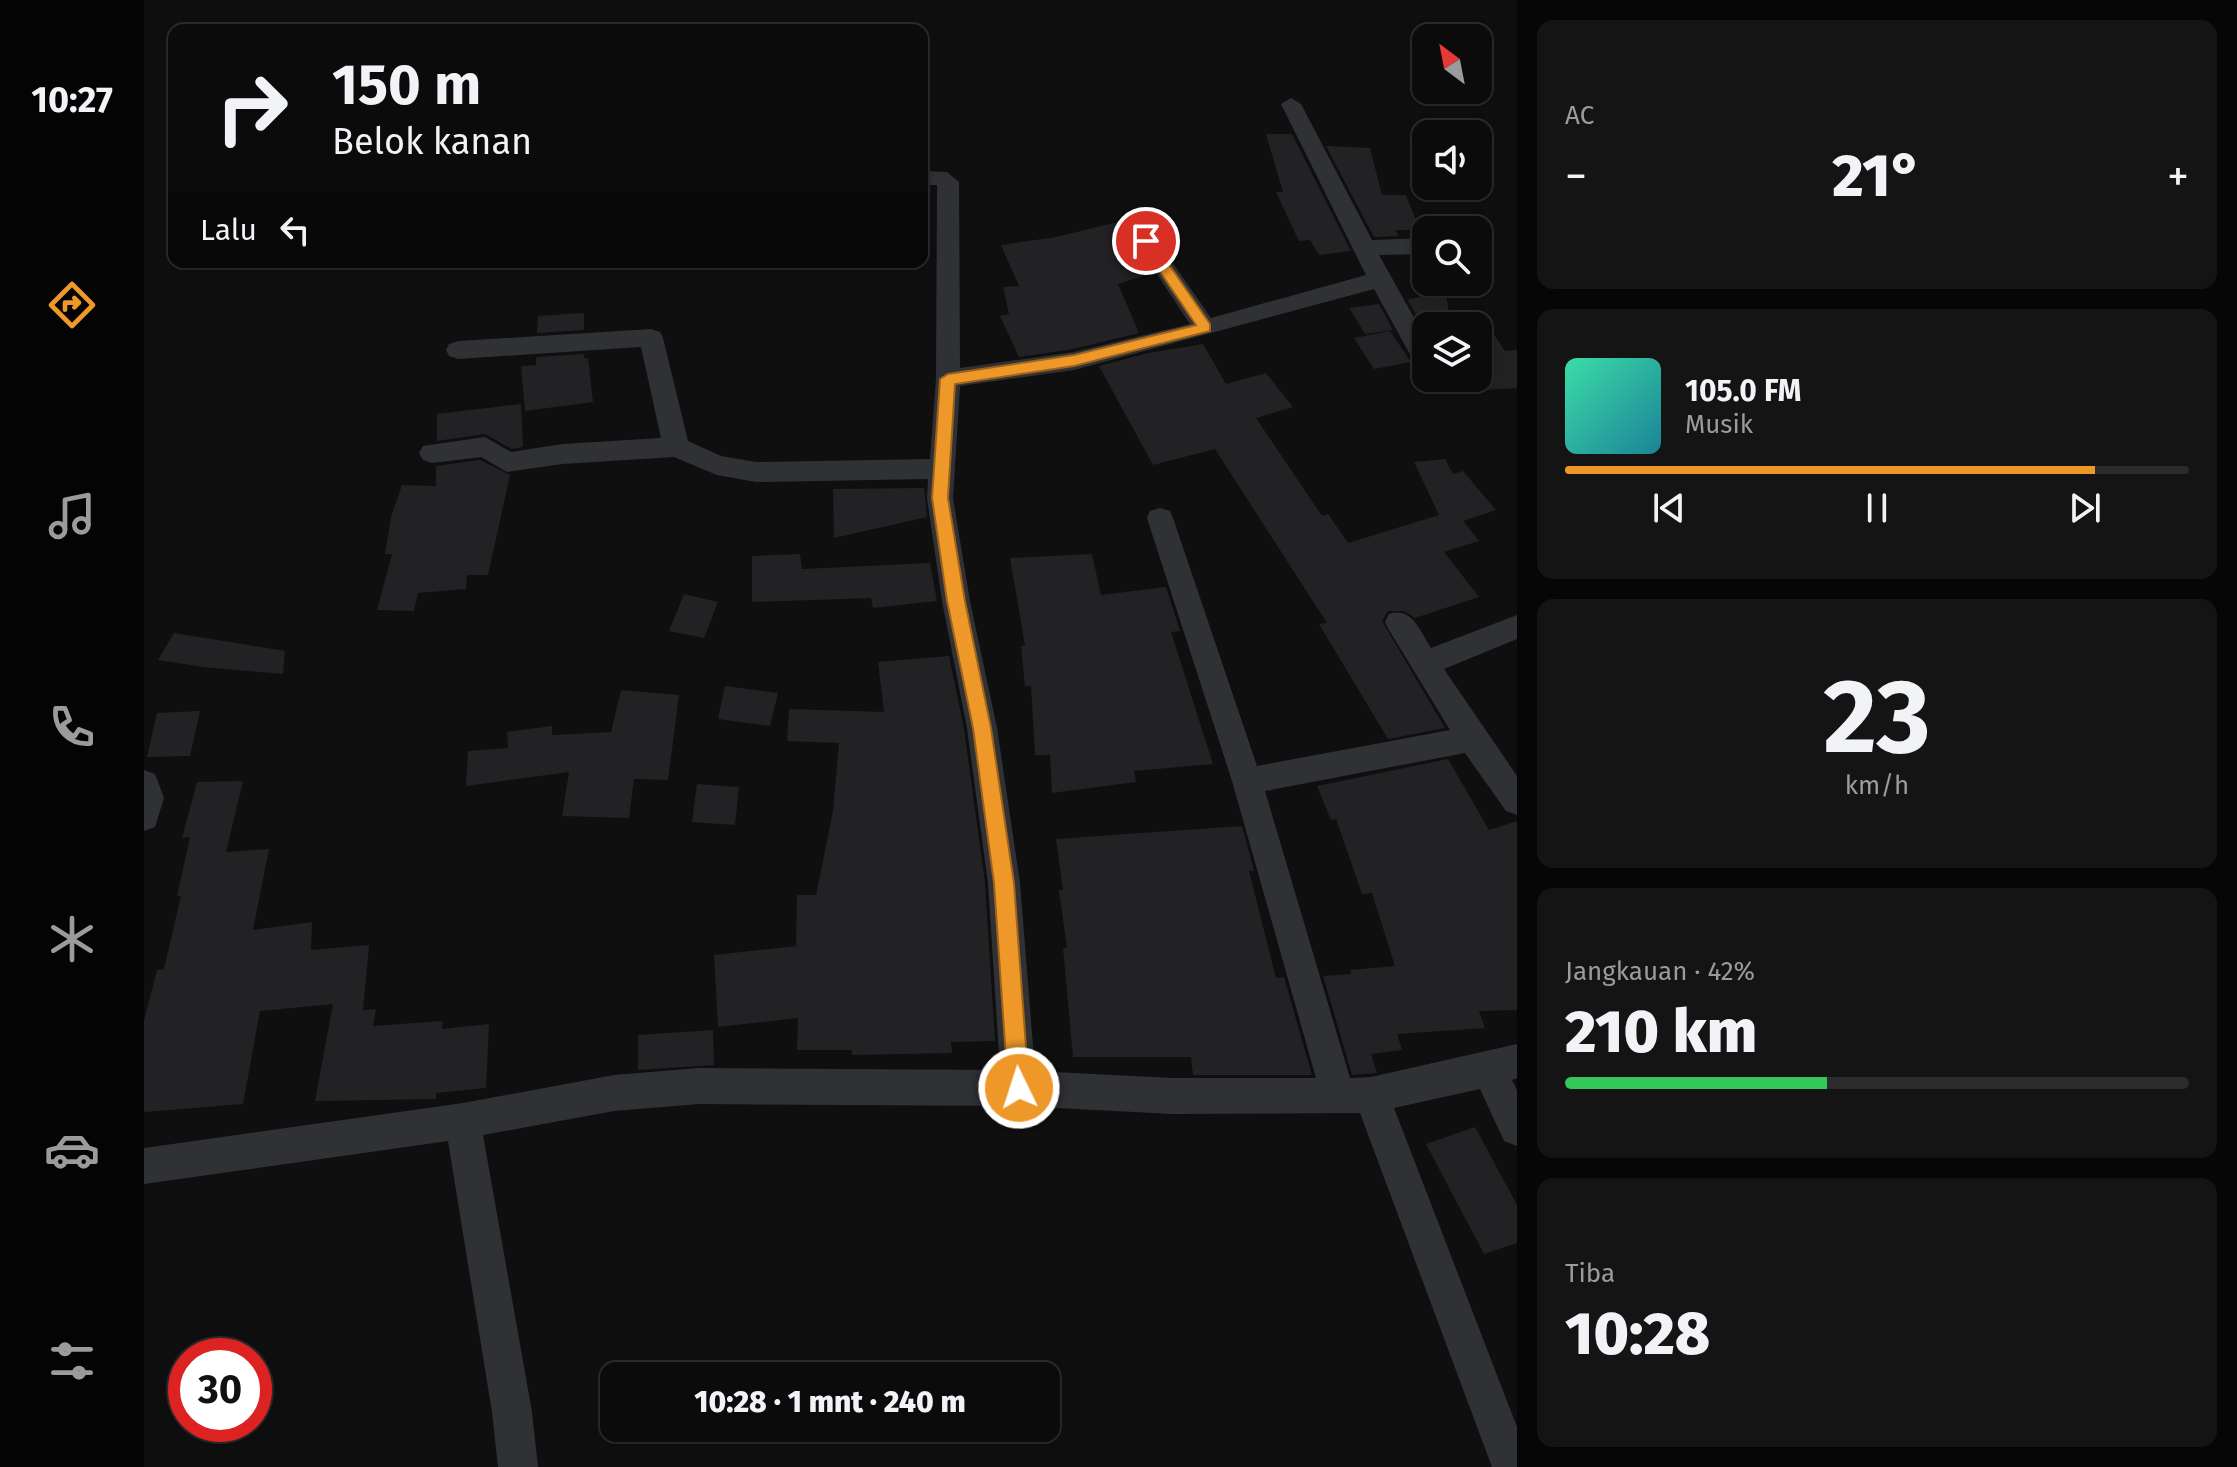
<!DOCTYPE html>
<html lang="id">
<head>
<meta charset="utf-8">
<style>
  body { margin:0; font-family:"Fira Sans",sans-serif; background:#141415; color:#f1f3f6; height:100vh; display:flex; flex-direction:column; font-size:30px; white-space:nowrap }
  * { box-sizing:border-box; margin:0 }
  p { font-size:26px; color:#9a9b9d }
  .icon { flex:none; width:44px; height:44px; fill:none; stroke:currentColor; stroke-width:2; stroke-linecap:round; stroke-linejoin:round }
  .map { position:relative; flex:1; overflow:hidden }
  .side { display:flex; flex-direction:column; gap:20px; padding:20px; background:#060607; width:720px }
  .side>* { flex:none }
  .top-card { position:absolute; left:24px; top:24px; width:760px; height:244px; border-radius:16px; box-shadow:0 4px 12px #0003,0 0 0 2px #2b2b2d; background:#0b0b0c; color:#f1f3f6; overflow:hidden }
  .needle { width:52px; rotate:328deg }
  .buttons { position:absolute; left:1268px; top:24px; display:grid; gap:16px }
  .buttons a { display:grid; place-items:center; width:80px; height:80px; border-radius:16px; background:#0b0b0c; box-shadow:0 4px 12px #0003,0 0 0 2px #2b2b2d; font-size:40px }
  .speed { position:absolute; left:24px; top:1338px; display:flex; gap:16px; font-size:40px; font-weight:700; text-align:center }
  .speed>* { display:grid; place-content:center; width:104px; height:104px; border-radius:50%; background:#0b0b0c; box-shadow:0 4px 12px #0003,0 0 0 2px #2b2b2d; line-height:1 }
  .speed .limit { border:12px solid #d22; background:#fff; color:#111 }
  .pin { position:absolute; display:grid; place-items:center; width:68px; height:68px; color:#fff; margin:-34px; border:4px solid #fff; border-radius:50%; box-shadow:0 2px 8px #0007 }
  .me { position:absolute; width:88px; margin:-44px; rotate:356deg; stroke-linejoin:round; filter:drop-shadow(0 0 6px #0008) }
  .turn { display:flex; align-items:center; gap:28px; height:168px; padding:0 32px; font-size:36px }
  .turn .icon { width:104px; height:104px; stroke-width:2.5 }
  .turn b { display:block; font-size:56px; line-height:68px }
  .then { display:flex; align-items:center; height:76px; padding:0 32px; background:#0003; gap:16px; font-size:30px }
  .big { font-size:60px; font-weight:800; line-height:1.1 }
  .side .widget { flex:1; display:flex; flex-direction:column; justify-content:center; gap:12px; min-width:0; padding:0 28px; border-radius:16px; background:#141415 }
  .side .dial { align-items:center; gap:0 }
  .dial b { font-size:104px; line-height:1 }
  .song { display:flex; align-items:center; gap:24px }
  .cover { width:96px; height:96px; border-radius:12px; background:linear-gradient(135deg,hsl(160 70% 55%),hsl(190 70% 35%)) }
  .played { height:8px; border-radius:4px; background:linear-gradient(90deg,#ee9829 85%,#2b2b2d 85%) }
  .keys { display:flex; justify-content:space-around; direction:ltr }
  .heat { display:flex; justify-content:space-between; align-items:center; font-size:44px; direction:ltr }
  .charge { height:12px; border-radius:6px; background:linear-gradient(90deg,#34c759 42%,#2b2b2d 0) }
  .trip { position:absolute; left:456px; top:1362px; width:460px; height:80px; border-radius:16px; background:#0b0b0c; box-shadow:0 4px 12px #0003,0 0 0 2px #2b2b2d; font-weight:800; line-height:80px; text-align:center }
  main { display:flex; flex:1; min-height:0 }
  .menu { display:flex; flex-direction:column; width:144px; justify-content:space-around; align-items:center; background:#040405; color:#9a9b9d }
  .menu .icon { width:56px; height:56px }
  .menu .selected { color:#ee9829 }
  .menu b { font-size:36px; color:#f1f3f6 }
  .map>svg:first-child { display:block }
  .building { fill:#222224 }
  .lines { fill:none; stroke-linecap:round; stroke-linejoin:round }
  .street { fill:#303135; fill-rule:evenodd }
  .route { fill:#ee9829; stroke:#9b631b; stroke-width:2 }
</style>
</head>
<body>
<main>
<nav class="menu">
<b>10:27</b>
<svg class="icon selected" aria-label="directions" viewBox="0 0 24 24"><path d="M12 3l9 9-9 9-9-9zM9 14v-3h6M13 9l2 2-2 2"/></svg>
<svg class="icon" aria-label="music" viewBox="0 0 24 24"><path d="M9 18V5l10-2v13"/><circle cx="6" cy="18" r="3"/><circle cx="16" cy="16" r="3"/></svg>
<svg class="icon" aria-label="phone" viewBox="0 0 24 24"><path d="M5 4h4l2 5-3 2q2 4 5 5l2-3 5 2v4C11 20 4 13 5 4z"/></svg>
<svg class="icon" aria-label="climate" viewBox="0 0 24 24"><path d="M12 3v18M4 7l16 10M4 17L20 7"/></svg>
<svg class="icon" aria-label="car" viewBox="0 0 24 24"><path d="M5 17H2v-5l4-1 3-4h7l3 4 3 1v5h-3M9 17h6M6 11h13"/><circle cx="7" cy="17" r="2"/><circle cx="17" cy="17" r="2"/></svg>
<svg class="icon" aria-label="filters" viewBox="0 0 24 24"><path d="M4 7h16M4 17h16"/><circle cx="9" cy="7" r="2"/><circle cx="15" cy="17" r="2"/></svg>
</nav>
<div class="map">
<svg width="1373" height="1467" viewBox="0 0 1373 1467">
  <rect width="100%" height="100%" fill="#0f0f10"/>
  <path class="building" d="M1122 134H1148L1207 251 1175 255 1166 240 1155 241 1132 192H1139Z
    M1182 146 1226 148 1238 195H1262L1276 230H1251L1255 236 1230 237Z
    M974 222 1009 273 974 284 995 333 929 349 875 357 856 316 865 314 859 287 875 286 857 245 912 237Z
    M1302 294 1306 320 1278 325 1263 299Z
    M1235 304 1249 330 1221 334 1205 308Z
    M1334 311 1361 351 1373 350V388L1341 390 1334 375Z
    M440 313V330L393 333 394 316Z
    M1246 331 1267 362 1230 369 1210 338Z
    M1059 344 1082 384 1122 373 1149 407 1112 418 1178 516 1184 514 1204 543 1295 515 1270 462 1301 459 1309 474 1319 471 1352 510 1319 521 1335 541 1300 552 1335 597 1271 618 1260 611H1244L1238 621 1301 728 1244 739 1175 624 1183 623 1071 449 1009 465 955 366 1004 353Z
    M440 354V358H444L449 402 381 411 377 366 392 365V357Z
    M377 404 379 447 368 449 341 434 293 441V414Z
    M336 460 366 475 344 575H323L322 589 274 593 270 611 233 610 248 554H241L247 517 258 485 292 486V466Z
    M780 488 783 517 690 538 689 489Z
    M656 554 658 569 786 563 793 601 729 608 727 598 608 602V556Z
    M948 554 957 595 1022 587 1036 631 1027 632 1069 764 990 771 992 782 908 793 906 755H891L887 686H881L877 646H881L866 558Z
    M540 594 574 602 560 638 525 631Z
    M30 633 141 651 139 674 59 667 14 660Z
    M805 656 820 729 841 883 851 1041 807 1042 808 1053 708 1055V1050H653L654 1018 574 1027 570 955 652 946 653 895H672L689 811 695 743 643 741 645 709 740 712 734 662Z
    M581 686 634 693 626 726 574 719Z
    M477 690 535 695 524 780 490 779 485 818 418 816 425 772 322 786 324 751 364 748 363 732 408 726V735L467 732Z
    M56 711 46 756 3 757 13 713Z
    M1304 759 1345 830 1373 821V1010L1335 1011 1341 1028 1253 1034 1258 1050 1227 1054 1233 1073 1208 1075 1179 976 1207 974 1206 970 1251 966 1228 893 1218 894 1192 819 1187 820 1173 786Z
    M99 781 82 852 125 849 109 930 168 922 167 950 225 945 219 1010 232 1009 229 1026 299 1021 298 1029 345 1024 342 1088 292 1093V1099L171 1101 189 1004 116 1011 99 1104 0 1112V1021L13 970 20 969 37 896H33L46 837 38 838 53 782Z
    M553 784 595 787 591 825 548 822Z
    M1098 826 1110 871H1105L1132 978 1140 977 1168 1075H1049L1047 1057H929L919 948H923L915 890H919L912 839Z
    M569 1030 570 1065 494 1070V1035Z
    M1331 1127 1373 1205V1243L1340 1254 1282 1144Z"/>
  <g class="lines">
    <path class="street" d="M1147 98 1157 104 1228 240 1282 238V254L1235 255 1282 339V370L1273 367 1230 289 930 370 816 386 809 498 826 601 853 728 876 883 891 1071 1028 1078H1172L1088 781 1003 518 1006 511 1016 508 1026 511 1029 518 1113 766 1306 730 1245 630 1241 622 1245 614C1268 606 1276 631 1287 648L1373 615V639L1300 669 1373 776V815L1362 811 1321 753 1121 791 1206 1078 1227 1077 1373 1044V1078L1368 1080 1373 1090V1146L1360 1141 1336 1089 1250 1108 1373 1427V1467H1348L1216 1113 1028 1114 875 1106 555 1104 470 1111 339 1135 388 1412 394 1467H354L348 1412 304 1141 0 1184V1148L319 1103 470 1075 555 1068 856 1070 844 883 823 728 798 601 783 498 784 479 612 482 573 475 530 457 418 464 363 472 337 457 288 463 279 460 275 453 279 446 341 437 367 452 418 444 517 438 497 347 314 359 305 356 302 350 305 344 314 341 507 329 516 332 519 338 544 441 577 456 612 462 786 459 792 379 793 185H778V171L803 172 815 182 816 368 930 352 1046 324 991 241 994 236H1010L1067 318 1222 275 1137 104Z
      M0 770 11 774 20 798 11 827 0 831Z"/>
  </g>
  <path class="route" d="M1002 236 1007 238 1066 324V331L930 366 811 384 804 498 821 601 847 728 870 883 885 1088 882 1095 875 1098 867 1095 864 1088 850 883 829 728 803 601 788 498 796 379 804 374 930 355 1052 325 995 241Z"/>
</svg>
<div class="buttons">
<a><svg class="needle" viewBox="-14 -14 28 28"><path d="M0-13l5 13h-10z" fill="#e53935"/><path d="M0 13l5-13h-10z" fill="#9a9b9d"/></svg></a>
<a><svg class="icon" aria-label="sound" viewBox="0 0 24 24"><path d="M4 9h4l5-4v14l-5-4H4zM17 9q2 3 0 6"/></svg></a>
<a><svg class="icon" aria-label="search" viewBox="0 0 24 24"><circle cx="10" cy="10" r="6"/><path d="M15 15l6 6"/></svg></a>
<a><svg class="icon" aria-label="layers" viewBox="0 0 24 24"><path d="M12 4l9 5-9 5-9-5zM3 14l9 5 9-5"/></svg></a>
</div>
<div class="speed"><div class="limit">30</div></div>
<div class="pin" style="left:1002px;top:241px;background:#d93025"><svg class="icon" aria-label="arrive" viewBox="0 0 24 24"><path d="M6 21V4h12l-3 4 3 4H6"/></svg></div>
<svg class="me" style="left:875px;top:1088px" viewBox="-20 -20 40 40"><circle r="17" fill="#ee9829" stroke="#fff" stroke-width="3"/><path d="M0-11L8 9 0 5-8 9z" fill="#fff"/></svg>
<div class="trip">10:28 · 1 mnt · 240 m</div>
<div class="top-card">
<div class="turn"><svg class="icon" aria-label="right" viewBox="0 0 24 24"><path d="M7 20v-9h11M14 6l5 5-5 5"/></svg><div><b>150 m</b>Belok kanan</div></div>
<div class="then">Lalu<svg class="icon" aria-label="left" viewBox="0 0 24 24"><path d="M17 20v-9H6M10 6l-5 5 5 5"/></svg></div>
</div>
</div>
<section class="side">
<div class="widget"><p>AC</p>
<div class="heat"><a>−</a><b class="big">21°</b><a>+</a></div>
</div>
<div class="widget">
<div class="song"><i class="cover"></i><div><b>105.0 FM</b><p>Musik</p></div></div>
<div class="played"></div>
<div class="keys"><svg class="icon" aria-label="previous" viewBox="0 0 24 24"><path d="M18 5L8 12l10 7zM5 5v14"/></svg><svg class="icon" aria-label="pause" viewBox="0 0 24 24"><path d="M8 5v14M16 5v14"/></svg><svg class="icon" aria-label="next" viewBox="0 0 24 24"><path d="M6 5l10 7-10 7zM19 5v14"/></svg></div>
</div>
<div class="widget dial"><b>23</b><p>km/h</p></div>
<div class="widget"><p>Jangkauan · 42%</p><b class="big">210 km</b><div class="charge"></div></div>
<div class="widget"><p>Tiba</p><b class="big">10:28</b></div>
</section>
</main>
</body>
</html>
